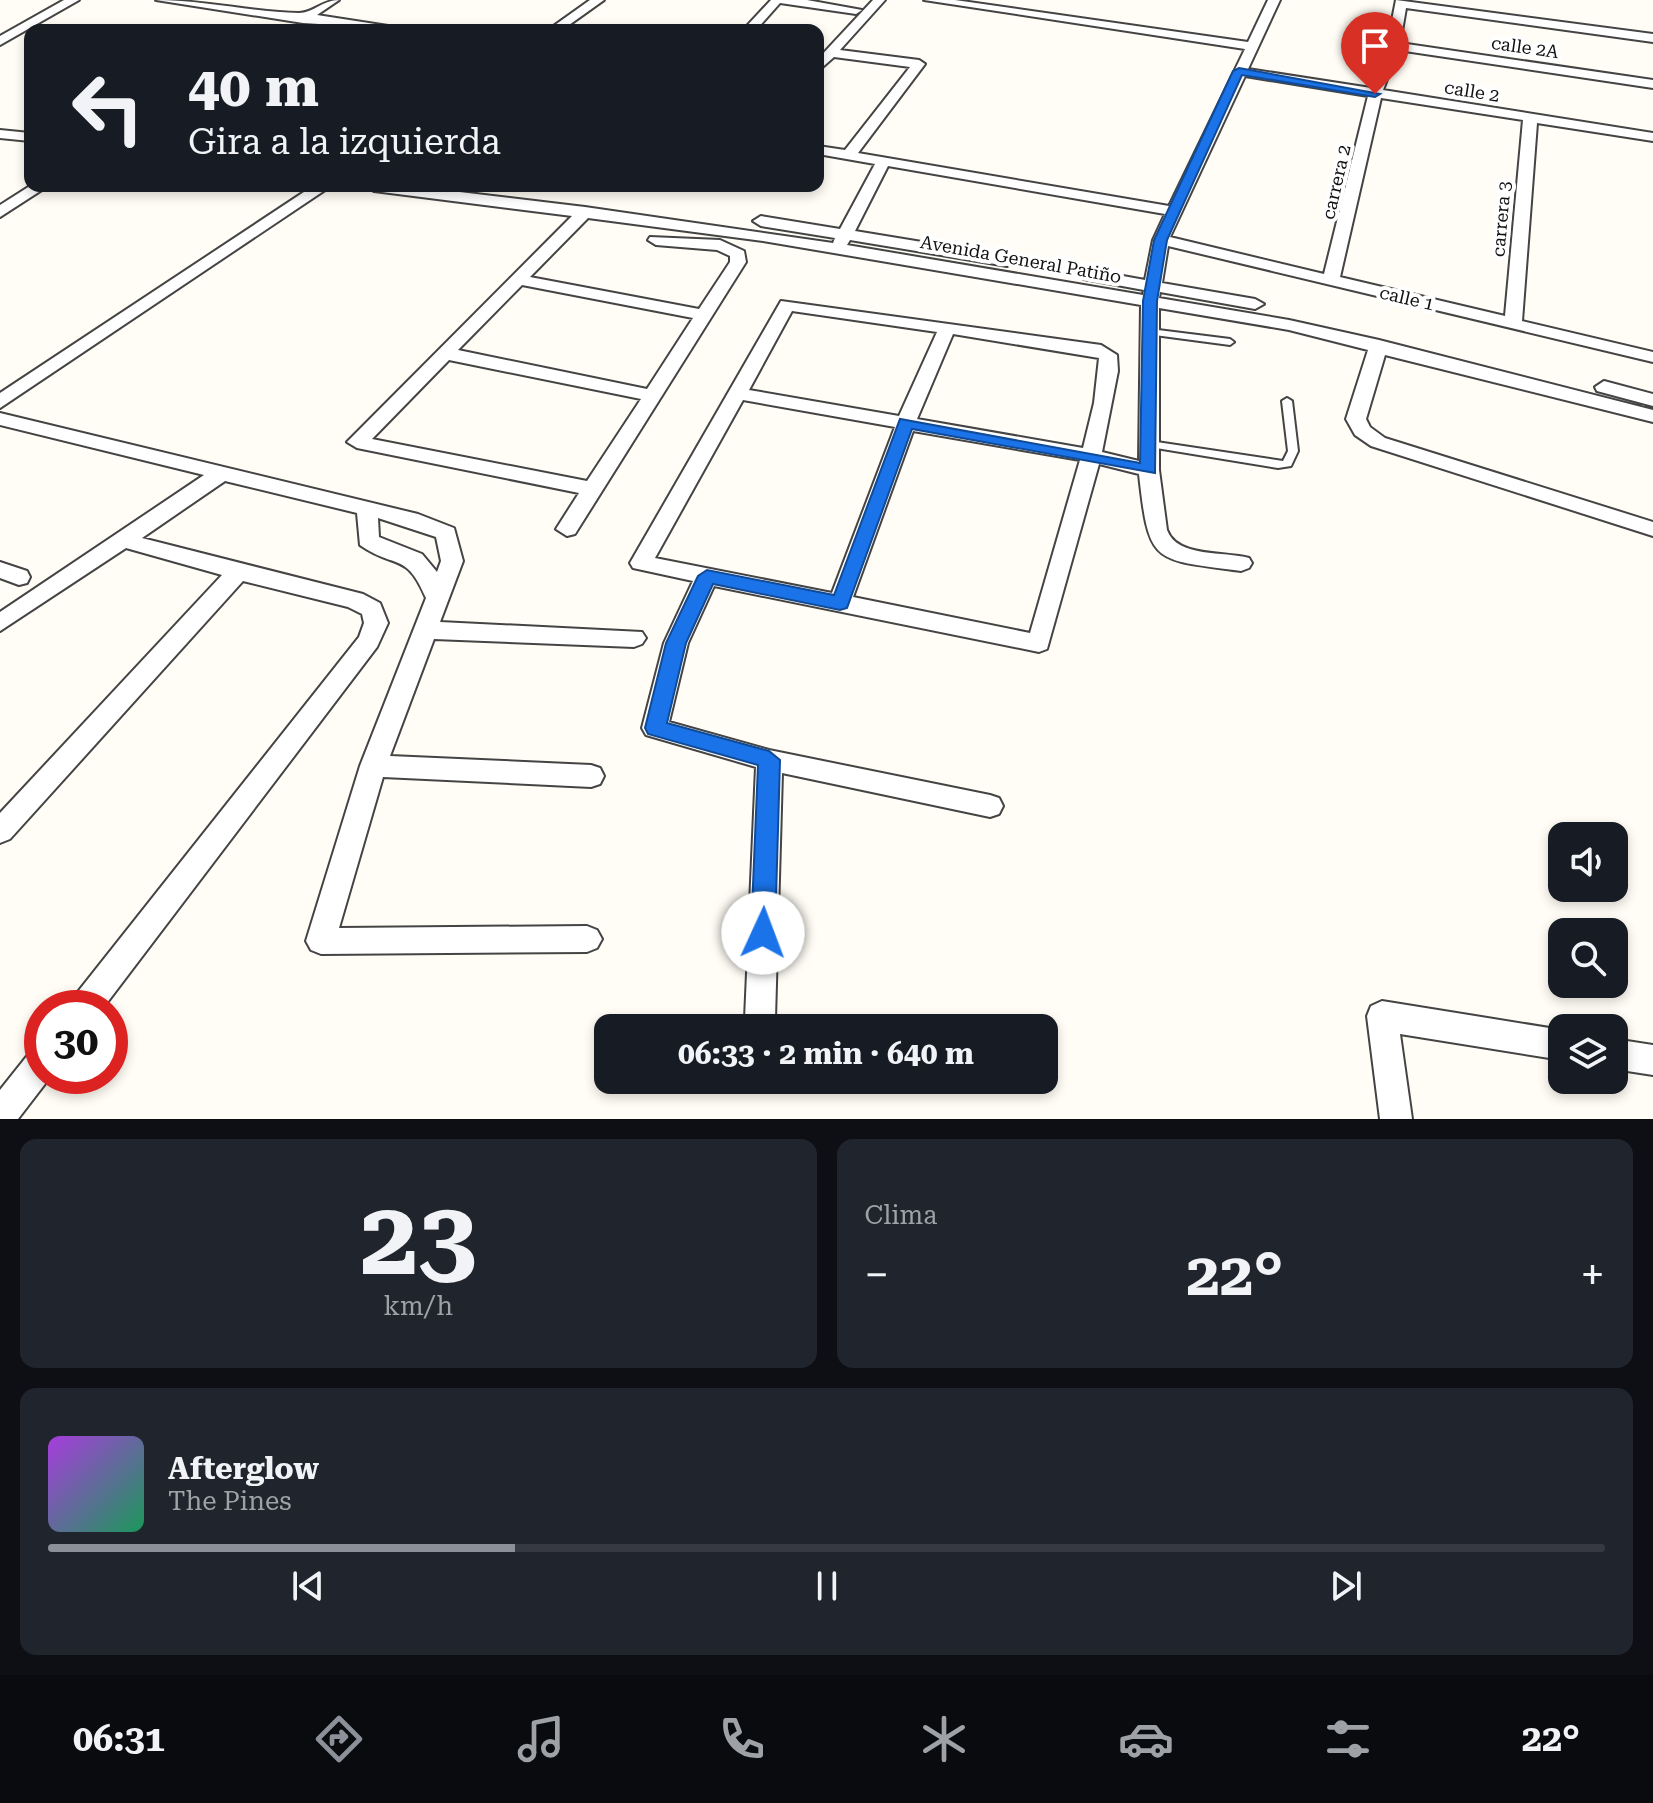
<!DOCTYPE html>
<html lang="es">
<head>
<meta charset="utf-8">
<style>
  body { margin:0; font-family:"Roboto Serif",serif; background:#20242c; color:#f1f3f6; height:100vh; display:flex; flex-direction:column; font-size:30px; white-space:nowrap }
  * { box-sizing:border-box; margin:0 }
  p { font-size:26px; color:#9ea1a6 }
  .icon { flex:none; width:44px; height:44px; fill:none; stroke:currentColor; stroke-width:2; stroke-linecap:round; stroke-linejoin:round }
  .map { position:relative; height:1119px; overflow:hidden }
  .details { display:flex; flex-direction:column; gap:20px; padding:20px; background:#0d0f14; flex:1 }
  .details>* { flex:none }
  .hud { position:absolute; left:24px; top:24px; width:800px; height:168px; border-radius:16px; box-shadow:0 4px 12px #0003; background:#171b24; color:#f1f3f6; overflow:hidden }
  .buttons { position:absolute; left:1548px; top:822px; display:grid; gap:16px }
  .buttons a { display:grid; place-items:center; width:80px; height:80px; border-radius:16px; background:#171b24; box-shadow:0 4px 12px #0003; font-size:40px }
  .speed { position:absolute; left:24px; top:990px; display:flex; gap:16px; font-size:40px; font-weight:700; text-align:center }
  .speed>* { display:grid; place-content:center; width:104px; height:104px; border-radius:50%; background:#171b24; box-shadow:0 4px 12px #0003; line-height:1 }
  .speed .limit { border:12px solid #d22; background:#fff; color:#111 }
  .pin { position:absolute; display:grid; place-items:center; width:68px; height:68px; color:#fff; margin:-82px -34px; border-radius:50% 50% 50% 0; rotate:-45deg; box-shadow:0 0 8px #0007 }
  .pin .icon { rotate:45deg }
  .me { position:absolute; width:88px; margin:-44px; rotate:2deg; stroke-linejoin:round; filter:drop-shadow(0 0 6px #0008) }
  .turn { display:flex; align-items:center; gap:28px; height:168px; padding:0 32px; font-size:36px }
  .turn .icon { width:104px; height:104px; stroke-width:2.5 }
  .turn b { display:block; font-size:56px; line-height:68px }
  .big { font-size:60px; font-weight:700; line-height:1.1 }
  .details .card { flex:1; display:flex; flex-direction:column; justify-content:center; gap:12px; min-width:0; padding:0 28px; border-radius:16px; background:#20242c }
  .details .dial { align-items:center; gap:0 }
  .dial b { font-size:104px; line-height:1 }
  .song { display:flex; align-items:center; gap:24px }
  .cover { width:96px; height:96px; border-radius:12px; background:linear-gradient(135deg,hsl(280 70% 55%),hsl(150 70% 35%)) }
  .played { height:8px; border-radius:4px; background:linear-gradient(90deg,#8c9099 30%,#363941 30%) }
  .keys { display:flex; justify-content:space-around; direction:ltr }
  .heat { display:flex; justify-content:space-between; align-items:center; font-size:44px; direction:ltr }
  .details .tiles { flex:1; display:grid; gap:20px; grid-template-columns:1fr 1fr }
  .card:last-child { grid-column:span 2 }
  .trip { position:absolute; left:594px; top:1014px; width:464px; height:80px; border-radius:16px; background:#171b24; box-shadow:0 4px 12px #0003; font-weight:700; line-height:80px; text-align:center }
  .tabs { display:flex; height:128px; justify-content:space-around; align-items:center; background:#090b0e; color:#9ea1a6 }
  .tabs .icon { width:56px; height:56px }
  .tabs .selected { color:#8c9099 }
  .tabs b { font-size:36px; color:#f1f3f6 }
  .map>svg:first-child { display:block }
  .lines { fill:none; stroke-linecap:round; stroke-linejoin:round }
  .service-casing { stroke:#444; stroke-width:4 }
  .minor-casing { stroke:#444; stroke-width:4 }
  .service { fill:#fff; fill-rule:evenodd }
  .minor { fill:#fff; fill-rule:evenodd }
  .route { fill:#1a73e8; stroke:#114b97; stroke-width:2 }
  .labels { text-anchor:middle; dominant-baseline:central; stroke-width:8; stroke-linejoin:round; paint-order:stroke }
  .far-street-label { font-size:18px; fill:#111; stroke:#fff }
</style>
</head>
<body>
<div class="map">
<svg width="1653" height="1119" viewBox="0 0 1653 1119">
  <rect width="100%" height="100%" fill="#fffdf5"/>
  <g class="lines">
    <g class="service-casing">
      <path id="service" d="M1150 329 1230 339 1234 342 1230 345 1147 334 1146 332Z
        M1287 398 1292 401 1298 451 1291 466 1278 468 1150 447 1145 444 1150 441 1283 461 1288 451 1282 401Z"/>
    </g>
    <g class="minor-casing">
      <path id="minor" d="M64 0H79L0 45V36Z
        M156 0C204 0 251 12 299 13 313 13 323 0 339 0L317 15 414 30 303 23Z
        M590 0H604L562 30H548Z
        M771 0H807L862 10 856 14 780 3 756 30H743Z
        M873 0H885L840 50 919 60 925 64 858 153 1169 206 1245 49 924 0H955L1248 42 1268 0H1280L1248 69 1371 88 1387 46 1396 0 1653 34V42L1406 8 1400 43 1653 80V88L1398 50 1383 90 1653 133V141L1537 123 1522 321 1653 352V362L1168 246 1162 283 1255 299 1264 304 1255 309 1160 292 1159 298 1289 320 1379 340 1653 410V422L1385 355 1366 419 1370 427 1385 438 1653 522V536L1371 446 1355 435 1346 419 1368 350 1289 330 1159 308V470L1167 530C1177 558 1225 551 1249 558L1252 563 1249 568 1241 571C1153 559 1149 566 1139 474L1099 464 1047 649 1039 652 714 586 688 643 669 722 769 750 990 795 999 798 1003 806 999 814 990 817 782 773 775 1019 771 1028H749L745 1019 756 767 646 735 642 728 664 643 693 581 633 568 630 563 781 301 1101 345 1117 355 1118 371 1102 452 1139 461 1141 305 763 241 588 218 530 277 699 309 730 262V256L717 250 656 245 648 240 650 237 720 240 744 251 746 262 575 534 567 536 556 529 579 493 357 448 347 442 572 216 374 191 366 186H409L585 207 833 243 835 238 761 226 753 221 761 216 840 229 875 164 818 154V146L845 150 910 67 834 57 818 71V59ZM1245 76 1368 96 1324 274 1170 237ZM1381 98 1523 120 1505 316 1340 277ZM888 166 1165 214 1153 240 1145 280 1084 269 1076 274 1084 279 1144 290 1143 295 847 245 850 240 1007 266 1015 261 1007 256 855 231ZM522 285 693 318 647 389 458 350ZM792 311 937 332 899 416 749 390ZM953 334 1099 358 1094 403 1083 448 917 419ZM449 360 641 399 587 481 372 439ZM743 400 895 427 832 593 655 558ZM913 431 1080 460 1030 633 853 597Z
        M0 130 30 133V141L0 138Z
        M30 186H48L0 217V205Z
        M313 186H331L0 408V393Z
        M1604 381 1653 394V406L1597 391 1595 387Z
        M0 413 418 514 454 528 463 561 440 622 642 632 646 638 642 644 634 647 434 639 390 756 591 765 600 768 604 776 600 784 591 787 383 777 339 928 587 926 597 930 602 939 597 948 587 952 321 954 311 950 306 941 360 766 426 598C406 551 396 570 360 545L357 513 225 481 142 538 363 594 380 603 388 623 377 647 103 1008H69L73 998 359 637 364 623 362 614 348 607 243 581 10 839 0 843V813L222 575 126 548 0 631V612L204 475 0 425ZM378 518 436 537 441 561 437 572 422 554 379 537Z
        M0 562 27 571 30 577 27 583 19 585 0 578Z
        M1382 1001 1562 1030V1060L1400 1034 1412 1119H1380L1367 1016 1371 1006Z
        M1614 1039 1653 1045V1075L1614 1069Z
        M42 1047V1076H51L18 1119H0V1090L31 1051Z"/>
    </g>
    <use href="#service" class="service"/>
    <use href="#minor" class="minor"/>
  </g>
  <path class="route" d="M1239 68 1380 94 1375 97 1242 75 1167 240 1157 301 1155 473 912 429 847 608 840 610 713 584 686 643 667 723 769 751 780 760 775 933 771 940 763 943 755 940 751 933 758 765 648 734 645 728 666 643 698 576 707 570 834 595 900 419 1140 463 1143 301 1154 240 1233 71Z"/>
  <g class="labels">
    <g class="far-street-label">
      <text transform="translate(1525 47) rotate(8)">calle 2A</text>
      <text transform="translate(1472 91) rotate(9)">calle 2</text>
      <text transform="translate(1336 182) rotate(-77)">carrera 2</text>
      <text transform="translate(1501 219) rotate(-85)">carrera 3</text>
      <text transform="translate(1021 259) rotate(10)">Avenida General Patiño</text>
      <text transform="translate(1407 298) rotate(13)">calle 1</text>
    </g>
  </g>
</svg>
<div class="buttons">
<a><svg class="icon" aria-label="sound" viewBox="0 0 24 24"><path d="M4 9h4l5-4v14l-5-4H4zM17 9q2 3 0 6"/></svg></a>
<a><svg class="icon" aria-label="search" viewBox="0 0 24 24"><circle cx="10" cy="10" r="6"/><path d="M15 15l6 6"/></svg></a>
<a><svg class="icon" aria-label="layers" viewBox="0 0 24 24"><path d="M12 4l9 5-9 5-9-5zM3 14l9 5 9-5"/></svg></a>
</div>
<div class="speed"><div class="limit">30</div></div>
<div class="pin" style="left:1375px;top:94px;background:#d93025"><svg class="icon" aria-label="arrive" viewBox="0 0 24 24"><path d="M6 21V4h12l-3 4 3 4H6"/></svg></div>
<svg class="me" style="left:763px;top:933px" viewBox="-20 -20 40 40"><circle r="19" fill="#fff"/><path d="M0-13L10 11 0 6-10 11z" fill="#1a73e8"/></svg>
<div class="trip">06:33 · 2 min · 640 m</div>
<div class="hud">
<div class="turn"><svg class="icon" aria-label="left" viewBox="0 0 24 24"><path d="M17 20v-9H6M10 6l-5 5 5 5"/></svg><div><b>40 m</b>Gira a la izquierda</div></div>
</div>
</div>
<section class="details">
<div class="tiles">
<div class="card dial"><b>23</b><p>km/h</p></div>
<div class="card"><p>Clima</p>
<div class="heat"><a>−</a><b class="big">22°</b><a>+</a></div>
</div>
<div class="card">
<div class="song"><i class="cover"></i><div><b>Afterglow</b><p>The Pines</p></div></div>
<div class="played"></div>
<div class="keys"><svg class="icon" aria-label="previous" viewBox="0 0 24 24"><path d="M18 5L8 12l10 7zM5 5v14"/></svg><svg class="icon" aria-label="pause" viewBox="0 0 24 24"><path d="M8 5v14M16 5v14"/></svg><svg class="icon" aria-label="next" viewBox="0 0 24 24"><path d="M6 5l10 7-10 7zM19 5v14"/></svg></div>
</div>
</div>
</section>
<nav class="tabs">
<b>06:31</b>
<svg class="icon selected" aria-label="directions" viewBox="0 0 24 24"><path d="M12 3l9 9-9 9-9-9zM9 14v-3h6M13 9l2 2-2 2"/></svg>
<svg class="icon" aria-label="music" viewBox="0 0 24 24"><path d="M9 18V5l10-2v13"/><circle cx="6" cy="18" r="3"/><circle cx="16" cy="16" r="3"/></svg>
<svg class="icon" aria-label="phone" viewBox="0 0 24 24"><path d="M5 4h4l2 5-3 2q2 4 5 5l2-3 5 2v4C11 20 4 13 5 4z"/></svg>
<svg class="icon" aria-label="climate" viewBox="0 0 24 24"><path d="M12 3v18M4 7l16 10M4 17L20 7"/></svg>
<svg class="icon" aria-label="car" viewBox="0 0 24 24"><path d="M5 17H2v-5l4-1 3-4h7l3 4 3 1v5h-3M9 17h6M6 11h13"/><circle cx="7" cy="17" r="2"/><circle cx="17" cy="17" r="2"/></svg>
<svg class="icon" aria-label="filters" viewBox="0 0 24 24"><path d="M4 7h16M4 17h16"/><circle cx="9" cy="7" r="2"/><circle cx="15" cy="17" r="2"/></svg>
<b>22°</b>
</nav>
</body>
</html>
